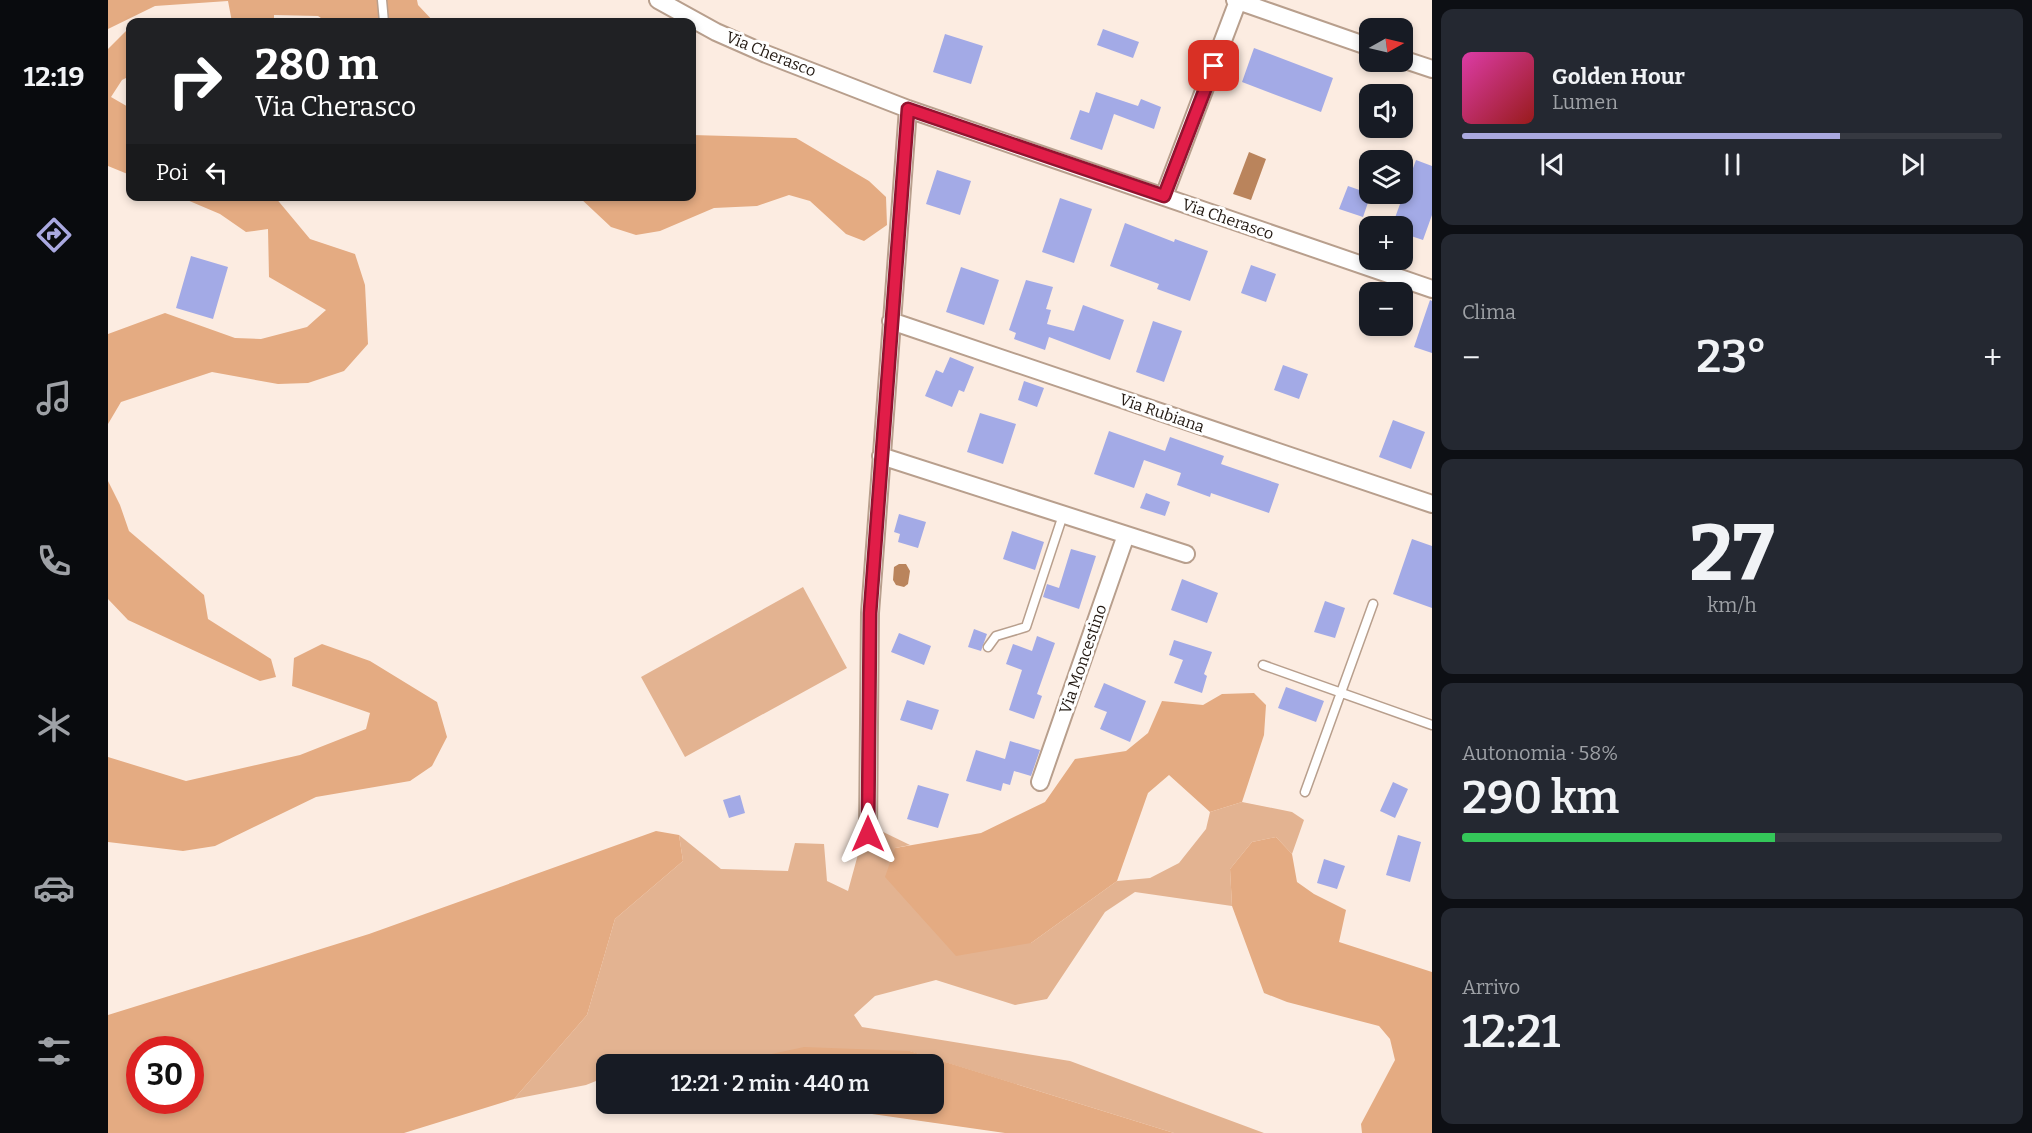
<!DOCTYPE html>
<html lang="it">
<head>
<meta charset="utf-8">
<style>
  body { margin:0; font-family:Bitter,serif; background:#242831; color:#f1f3f6; height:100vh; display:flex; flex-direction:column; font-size:22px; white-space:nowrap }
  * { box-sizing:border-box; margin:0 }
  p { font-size:20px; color:#9ea1a6 }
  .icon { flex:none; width:33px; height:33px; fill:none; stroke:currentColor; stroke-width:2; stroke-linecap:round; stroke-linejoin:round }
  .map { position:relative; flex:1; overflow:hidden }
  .details { display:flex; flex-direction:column; gap:9px; padding:9px; background:#0d0f14; width:600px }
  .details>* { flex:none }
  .top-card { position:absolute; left:18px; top:18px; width:570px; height:183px; border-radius:12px; box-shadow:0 3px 9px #0003; background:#202124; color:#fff; overflow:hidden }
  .needle { width:39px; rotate:82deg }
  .buttons { position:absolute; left:1251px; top:18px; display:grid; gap:12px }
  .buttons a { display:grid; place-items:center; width:54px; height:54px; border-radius:12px; background:#171b24; box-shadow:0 3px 9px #0003; font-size:30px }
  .speed { position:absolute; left:18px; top:1036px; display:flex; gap:12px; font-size:30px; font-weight:700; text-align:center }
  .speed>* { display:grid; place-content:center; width:78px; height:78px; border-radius:50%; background:#171b24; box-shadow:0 3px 9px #0003; line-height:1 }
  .speed .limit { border:9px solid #d22; background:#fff; color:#111 }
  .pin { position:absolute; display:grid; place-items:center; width:51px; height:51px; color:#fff; margin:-26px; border-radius:12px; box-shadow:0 3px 9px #0006 }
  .me { position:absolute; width:66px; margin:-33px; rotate:0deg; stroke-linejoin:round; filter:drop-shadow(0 0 4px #0008) }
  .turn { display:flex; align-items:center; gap:21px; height:126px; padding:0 30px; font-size:27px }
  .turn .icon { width:78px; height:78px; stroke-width:2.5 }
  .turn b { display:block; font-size:42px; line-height:51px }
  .then { display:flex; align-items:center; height:57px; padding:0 30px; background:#0003; gap:12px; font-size:22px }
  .big { font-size:45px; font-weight:600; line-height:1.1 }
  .details .widget { flex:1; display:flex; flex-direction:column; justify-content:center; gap:9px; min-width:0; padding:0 21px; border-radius:12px; background:#242831 }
  .details .dial { align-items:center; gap:0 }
  .dial b { font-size:78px; line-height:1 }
  .song { display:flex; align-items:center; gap:18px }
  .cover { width:72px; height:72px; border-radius:9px; background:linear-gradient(135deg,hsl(320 70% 55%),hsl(0 70% 35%)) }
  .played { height:6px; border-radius:3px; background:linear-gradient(90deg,#aaa9e0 70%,#363941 70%) }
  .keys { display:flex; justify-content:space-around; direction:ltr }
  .heat { display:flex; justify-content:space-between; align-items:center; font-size:33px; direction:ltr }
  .charge { height:9px; border-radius:4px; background:linear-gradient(90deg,#34c759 58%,#363941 0) }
  .trip { position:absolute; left:488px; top:1054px; width:348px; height:60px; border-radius:12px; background:#171b24; box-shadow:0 3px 9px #0003; font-weight:600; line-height:60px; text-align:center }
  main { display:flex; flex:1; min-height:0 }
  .tab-bar { display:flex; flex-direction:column; width:108px; justify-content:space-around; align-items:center; background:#090b0e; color:#9ea1a6 }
  .tab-bar .icon { width:42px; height:42px }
  .tab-bar .current { color:#aaa9e0 }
  .tab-bar b { font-size:27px; color:#f1f3f6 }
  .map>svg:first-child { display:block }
  .green { fill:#e3b391 }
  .forest { fill:#e4ab82; fill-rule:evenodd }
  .water { fill:#ba845c }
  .building { fill:#a3aae6 }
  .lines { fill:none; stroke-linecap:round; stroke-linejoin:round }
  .lane-casing { stroke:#b89f8d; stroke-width:11 }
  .street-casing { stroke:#b89f8d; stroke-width:20 }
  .lane { stroke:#fff; stroke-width:8 }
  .street { stroke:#fff; stroke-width:16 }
  .route-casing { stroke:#92132f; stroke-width:15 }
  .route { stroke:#e11d48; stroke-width:10 }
  .labels { text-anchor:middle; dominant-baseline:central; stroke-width:6; stroke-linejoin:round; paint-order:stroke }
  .street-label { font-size:16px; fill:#221912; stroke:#fff }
</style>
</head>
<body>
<main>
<nav class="tab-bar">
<b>12:19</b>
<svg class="icon current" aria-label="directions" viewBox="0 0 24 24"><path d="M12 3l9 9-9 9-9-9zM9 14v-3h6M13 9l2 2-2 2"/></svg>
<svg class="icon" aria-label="music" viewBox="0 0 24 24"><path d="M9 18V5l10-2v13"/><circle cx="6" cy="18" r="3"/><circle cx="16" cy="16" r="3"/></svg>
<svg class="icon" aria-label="phone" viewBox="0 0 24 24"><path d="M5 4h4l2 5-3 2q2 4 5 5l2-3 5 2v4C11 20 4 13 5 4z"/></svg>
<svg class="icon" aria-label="climate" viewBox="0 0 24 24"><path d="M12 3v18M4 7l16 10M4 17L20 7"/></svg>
<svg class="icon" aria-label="car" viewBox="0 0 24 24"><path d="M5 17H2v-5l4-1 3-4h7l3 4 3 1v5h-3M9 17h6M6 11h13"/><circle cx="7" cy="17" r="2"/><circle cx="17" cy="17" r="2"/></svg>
<svg class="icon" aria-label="filters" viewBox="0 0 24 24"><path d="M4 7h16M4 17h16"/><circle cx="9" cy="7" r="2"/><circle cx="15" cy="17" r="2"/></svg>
</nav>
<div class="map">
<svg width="1324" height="1133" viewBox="0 0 1324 1133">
  <rect width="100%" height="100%" fill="#fcece1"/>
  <path class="green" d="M695 587 739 668 577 757 533 677Z
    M1134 802 1184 812 1196 820 1184 854 1168 837 1144 842 1122 869 1124 906 1027 892 997 912 939 999 907 1005 828 980 767 996 746 1015 754 1027 962 1061 1156 1133H1066L801 1051 649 1057 639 1065H598L592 1062 543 1060 530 1065H498V1077L478 1085 406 1099 479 1015 507 919 575 861 571 835 613 869 680 871 687 843 716 844 719 881 740 891 752 847 769 829 802 845 787 848 923 943 1009 881 1042 878 1071 863 1098 829 1102 812Z"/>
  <path class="forest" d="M0 0H309L310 5 326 22H219L210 16 166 15V22H124L120 1 47 6 0 29Z
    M20 29 22 30V76L14 80 3 97 22 108V175L0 166V49Z
    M584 135 688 138 761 181 778 197 779 225 756 241 738 234 702 201 681 195 649 206 606 208 552 231 528 235 503 227 471 197 584 196Z
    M72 197H167L202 239 247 254 257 285 260 344 236 371 200 383 170 384 104 372 13 402 0 424V334L57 313 127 338 153 339 199 327 218 310 161 277 160 229 138 232 112 214Z
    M0 481 12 505 21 531 96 595 100 619 163 659 168 677 152 681 20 620 0 599Z
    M214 644 262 661 329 702 339 737 324 766 302 781 208 797 107 846 75 851 0 842V757L78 781 192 755 258 729 262 713 184 686 186 658Z
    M1146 693 1158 705 1156 735 1134 802 1102 812 1061 775 1040 793 1009 881 923 943 848 956 777 877 787 848 873 833 937 802 967 759 1018 751 1040 733 1054 701 1095 705 1114 694Z
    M548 831 571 835 575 861 507 919 479 1015 406 1099 296 1133H0V1015L261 934ZM32 1050H82V1101H32Z
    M1168 837 1184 854 1189 882 1206 894 1238 910 1231 942 1324 972V1133H1254L1253 1124 1287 1060 1282 1039 1271 1026 1179 1002 1156 993 1124 906 1122 869 1144 842Z
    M696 1047 802 1051 1066 1133H897L701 1105 825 1104V1065H639L649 1057Z"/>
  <path class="water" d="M1141 152 1158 159 1143 200 1125 194Z
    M791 564H798L802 571 800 584 796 587 788 585 785 580 786 567Z"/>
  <path class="building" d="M995 29 1031 42 1025 58 989 45Z
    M837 34 875 46 863 84 825 72Z
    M1146 48 1225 78 1213 112 1134 82Z
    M988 92 1030 106 1033 99 1053 107 1046 129 1006 114 994 150 962 139 972 110 981 113Z
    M1308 160 1324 166V215L1315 240 1294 233V226H1284Z
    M829 170 863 181 852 215 818 204Z
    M1240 186 1263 194 1255 217 1231 209Z
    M952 198 984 209 966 263 934 252Z
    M1017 223 1066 242 1067 239 1100 251 1082 301 1049 289 1051 284 1002 266Z
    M83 256 120 267 105 319 68 308Z
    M1143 265 1168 274 1158 302 1133 293Z
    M853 267 891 280 876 325 838 312Z
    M918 280 945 287 938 309 943 310 939 324 966 331 975 305 1016 320 1002 360 941 337 937 350 906 339 908 333 901 330Z
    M1322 300 1324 301V353L1306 347Z
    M1045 321 1074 331 1056 382 1028 372Z
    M842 357 866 367 856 392 851 390 844 407 817 396 828 370 835 373Z
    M1175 365 1200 374 1191 399 1166 390Z
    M916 381 936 388 929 407 910 400Z
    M872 413 908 424 895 464 859 452Z
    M1285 420 1317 432 1303 469 1271 457Z
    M1001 431 1057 451 1062 437 1116 456 1113 464 1171 484 1161 513 1103 493 1102 497 1069 485 1073 473 1036 460 1026 488 986 474Z
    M1038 493 1062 502 1057 516 1032 508Z
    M791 514 818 522 810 548 790 542 792 534 786 532Z
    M904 531 936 542 927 570 895 559Z
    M1304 539 1324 546V608L1285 594Z
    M963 549 988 556 971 609 935 597 939 584 951 588Z
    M1074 579 1110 593 1099 623 1063 610Z
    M1217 601 1237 608 1227 638 1206 632Z
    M866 629 879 634 873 651 860 647Z
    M791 633 823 646 816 665 783 652Z
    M929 636 947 643 929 694 934 696 926 719 901 710 914 670 898 664 905 644 924 651Z
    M1066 640 1104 652 1096 674 1099 676 1094 693 1066 683 1075 660 1061 655Z
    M996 683 1038 701 1022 742 992 729 999 712 986 707Z
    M1178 687 1216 701 1208 722 1170 708Z
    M799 700 831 710 824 730 792 720Z
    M902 741 932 750 923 776 906 771 902 785 895 783 893 791 858 781 868 750 897 759Z
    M1285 782 1300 789 1287 818 1272 811Z
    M810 785 841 794 830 828 799 819Z
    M632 795 637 813 621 818 615 800Z
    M1290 835 1313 842 1302 882 1278 875Z
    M1216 859 1237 866 1229 889 1209 883Z"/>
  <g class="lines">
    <g class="lane-casing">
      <path id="lane" d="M274 0 276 22
        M880 647 888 636 918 627 955 515
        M1155 665 1324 725
        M1197 792 1265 604"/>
    </g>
    <g class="street-casing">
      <path id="street" d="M550 0 608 32 658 54 800 109 1324 289
        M1127 0 1262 47
        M1294 59 1324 69
        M1056 196 1130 1
        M783 321 1324 504
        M773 456 1078 554
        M932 782 1018 535
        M760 834 762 613 800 109"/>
    </g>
    <use href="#lane" class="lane"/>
    <use href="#street" class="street"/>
  </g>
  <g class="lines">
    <g class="route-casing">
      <path id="route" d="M760 834 762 613 800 109 1056 196 1106 66"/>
    </g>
    <use href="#route" class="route"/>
  </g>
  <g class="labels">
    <g class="street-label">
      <text transform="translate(663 54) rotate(22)">Via Cherasco</text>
      <text transform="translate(1120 219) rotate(19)">Via Cherasco</text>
      <text transform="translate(1054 413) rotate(19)">Via Rubiana</text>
      <text transform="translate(975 659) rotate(-71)">Via Moncestino</text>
    </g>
  </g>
</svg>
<div class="buttons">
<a><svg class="needle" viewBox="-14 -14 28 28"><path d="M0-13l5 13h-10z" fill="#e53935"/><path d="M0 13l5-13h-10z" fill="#9ea1a6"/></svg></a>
<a><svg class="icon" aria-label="sound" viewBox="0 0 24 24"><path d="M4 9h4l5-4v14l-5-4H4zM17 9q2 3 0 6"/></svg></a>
<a><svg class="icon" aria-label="layers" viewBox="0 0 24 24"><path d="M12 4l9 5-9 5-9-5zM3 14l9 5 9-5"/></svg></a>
<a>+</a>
<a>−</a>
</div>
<div class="speed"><div class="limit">30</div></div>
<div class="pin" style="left:1106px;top:66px;background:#d93025"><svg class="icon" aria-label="arrive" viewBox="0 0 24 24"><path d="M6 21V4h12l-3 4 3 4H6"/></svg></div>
<svg class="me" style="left:760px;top:834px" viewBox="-20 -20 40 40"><path d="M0-17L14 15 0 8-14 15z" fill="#e11d48" stroke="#fff" stroke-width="4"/></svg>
<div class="trip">12:21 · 2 min · 440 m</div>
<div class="top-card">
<div class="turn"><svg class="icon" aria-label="right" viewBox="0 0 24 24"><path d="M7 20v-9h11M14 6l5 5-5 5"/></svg><div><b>280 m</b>Via Cherasco</div></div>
<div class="then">Poi<svg class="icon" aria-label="left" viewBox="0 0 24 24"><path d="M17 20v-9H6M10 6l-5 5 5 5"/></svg></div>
</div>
</div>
<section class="details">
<div class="widget">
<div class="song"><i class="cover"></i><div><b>Golden Hour</b><p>Lumen</p></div></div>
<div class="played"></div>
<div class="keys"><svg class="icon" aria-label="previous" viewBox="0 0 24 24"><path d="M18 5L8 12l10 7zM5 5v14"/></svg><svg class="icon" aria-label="pause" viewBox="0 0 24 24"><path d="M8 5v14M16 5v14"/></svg><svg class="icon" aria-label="next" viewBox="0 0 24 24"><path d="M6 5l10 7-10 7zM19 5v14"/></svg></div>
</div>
<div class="widget"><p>Clima</p>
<div class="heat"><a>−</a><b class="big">23°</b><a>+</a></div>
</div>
<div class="widget dial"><b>27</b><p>km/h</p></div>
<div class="widget"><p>Autonomia · 58%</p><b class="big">290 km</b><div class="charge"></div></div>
<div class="widget"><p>Arrivo</p><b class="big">12:21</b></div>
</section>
</main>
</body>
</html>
